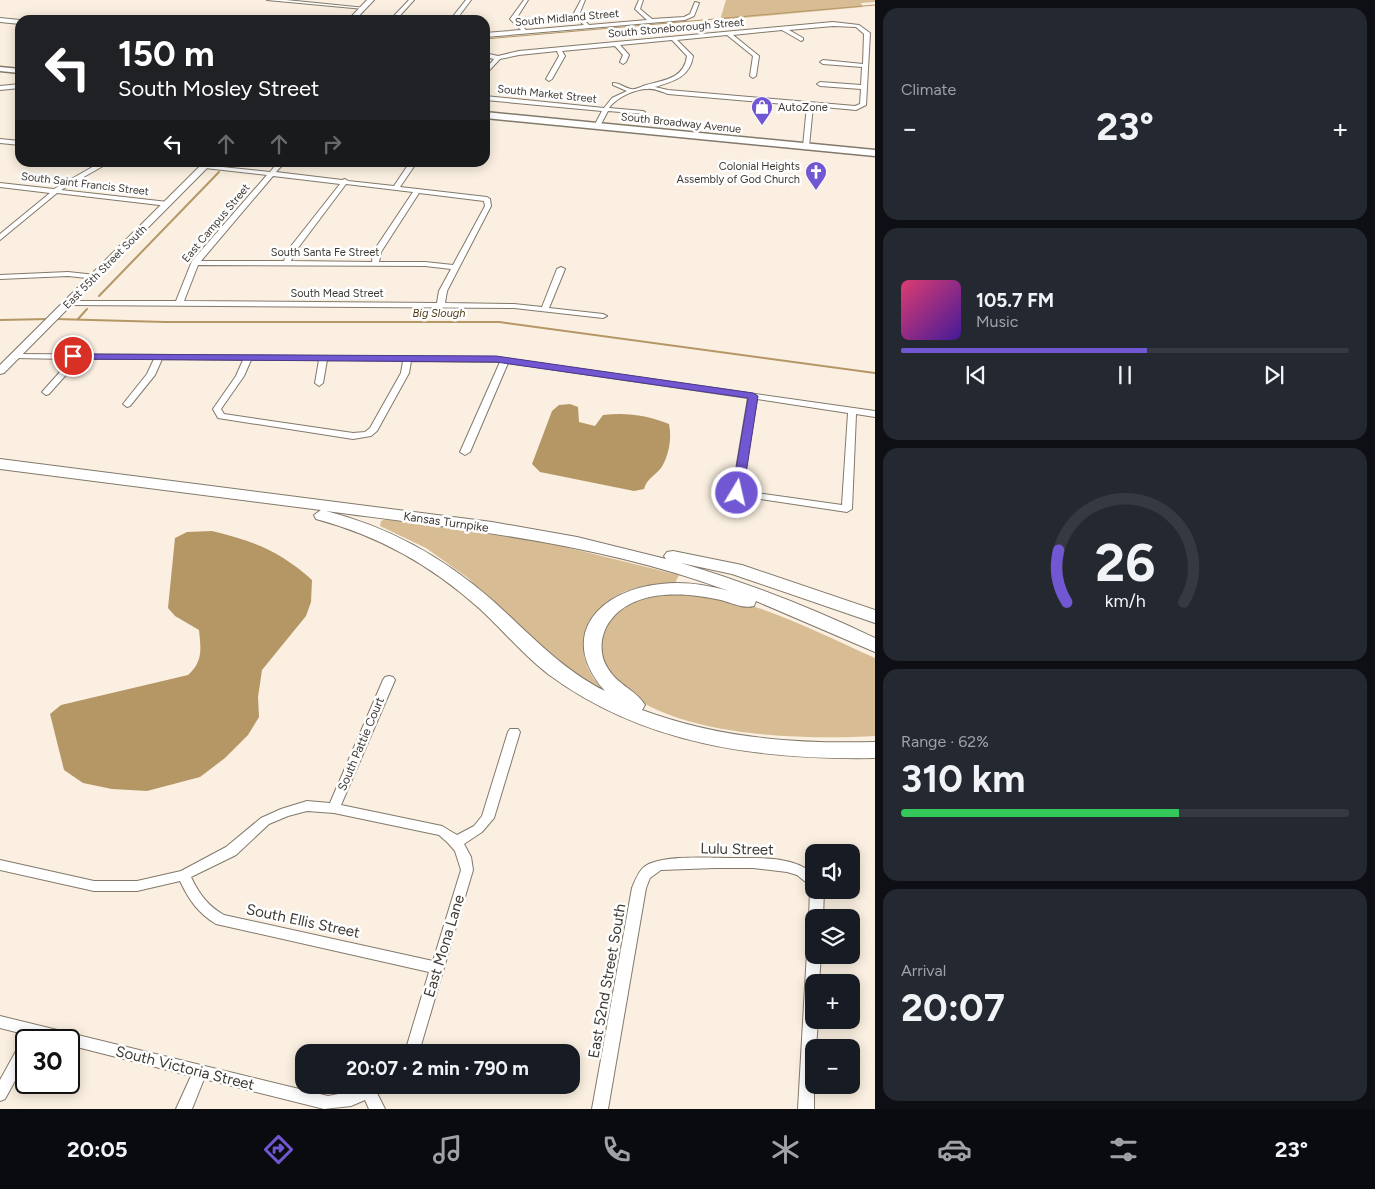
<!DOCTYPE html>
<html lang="en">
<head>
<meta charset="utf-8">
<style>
  body { margin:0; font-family:Figtree,sans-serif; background:#242831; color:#f1f3f6; height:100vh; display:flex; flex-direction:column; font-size:19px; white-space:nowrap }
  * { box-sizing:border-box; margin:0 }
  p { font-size:16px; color:#9ea1a6 }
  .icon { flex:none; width:28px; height:28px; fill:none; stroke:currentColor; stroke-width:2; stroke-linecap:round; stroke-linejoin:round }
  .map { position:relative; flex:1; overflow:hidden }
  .panel { display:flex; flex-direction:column; gap:8px; padding:8px; background:#0d0f14; width:500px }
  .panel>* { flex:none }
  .guide { position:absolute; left:15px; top:15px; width:475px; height:152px; border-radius:15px; box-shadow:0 2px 12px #0003; background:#202124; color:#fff; overflow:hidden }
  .fabs { position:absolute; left:805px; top:844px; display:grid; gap:10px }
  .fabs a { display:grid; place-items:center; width:55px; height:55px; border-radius:10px; background:#171b24; box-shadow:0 2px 12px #0003; font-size:25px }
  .speed { position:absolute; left:15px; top:1029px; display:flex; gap:10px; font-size:25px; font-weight:700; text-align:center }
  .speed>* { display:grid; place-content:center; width:65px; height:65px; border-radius:50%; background:#171b24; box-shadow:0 2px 12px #0003; line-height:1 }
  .speed .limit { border:2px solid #111; border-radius:8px; background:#fff; color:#111 }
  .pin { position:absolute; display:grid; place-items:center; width:42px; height:42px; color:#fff; margin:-21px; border:2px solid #fff; border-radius:50%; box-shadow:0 1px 5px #0007 }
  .me { position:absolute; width:55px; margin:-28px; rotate:9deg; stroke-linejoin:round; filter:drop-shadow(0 0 4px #0008) }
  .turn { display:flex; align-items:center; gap:18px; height:105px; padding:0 20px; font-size:22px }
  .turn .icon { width:65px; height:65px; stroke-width:2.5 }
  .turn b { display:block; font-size:35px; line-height:42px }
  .lanes { display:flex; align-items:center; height:48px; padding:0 20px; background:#0003; justify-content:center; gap:25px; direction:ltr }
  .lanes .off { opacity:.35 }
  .big { font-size:38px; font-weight:700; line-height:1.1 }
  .panel .widget { flex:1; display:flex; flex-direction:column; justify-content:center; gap:8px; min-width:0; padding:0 18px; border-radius:15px; background:#242831 }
  .panel .dial { align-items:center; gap:0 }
  .dial svg { height:130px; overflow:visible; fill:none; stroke:#363941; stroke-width:7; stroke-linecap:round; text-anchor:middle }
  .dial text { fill:#f1f3f6; stroke:none }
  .song { display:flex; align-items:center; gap:15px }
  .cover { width:60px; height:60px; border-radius:8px; background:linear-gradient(135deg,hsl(340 70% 55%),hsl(260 70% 35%)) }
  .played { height:5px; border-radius:2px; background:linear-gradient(90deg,#7158d2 55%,#363941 55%) }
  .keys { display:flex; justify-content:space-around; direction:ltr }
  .heat { display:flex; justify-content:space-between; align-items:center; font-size:28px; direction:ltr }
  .charge { height:8px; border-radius:4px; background:linear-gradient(90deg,#34c759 62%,#363941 0) }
  .trip { position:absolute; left:295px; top:1044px; width:285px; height:50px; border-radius:15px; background:#171b24; box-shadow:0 2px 12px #0003; font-weight:700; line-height:50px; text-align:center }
  .tabs { display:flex; height:80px; justify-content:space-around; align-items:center; background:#090b0e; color:#9ea1a6 }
  .tabs .icon { width:35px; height:35px }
  .tabs .active { color:#7158d2 }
  .tabs b { font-size:22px; color:#f1f3f6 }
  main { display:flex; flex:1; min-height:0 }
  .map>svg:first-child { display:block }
  .green { fill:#d8bd94 }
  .water { fill:#b59665 }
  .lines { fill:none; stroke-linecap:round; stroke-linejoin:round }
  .stream-far1 { stroke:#b59665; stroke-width:1 }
  .stream { stroke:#b59665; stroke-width:2 }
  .street-casing { stroke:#82796b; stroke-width:2 }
  .secondary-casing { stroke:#82796b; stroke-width:2 }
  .primary-casing { stroke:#82796b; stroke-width:3 }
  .highway-casing { stroke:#82796b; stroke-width:2 }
  .street { fill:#fff; fill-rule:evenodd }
  .secondary { fill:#fff; fill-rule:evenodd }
  .primary { fill:#fff; fill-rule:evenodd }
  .highway { fill:#fff; fill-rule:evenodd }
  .route { fill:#7158d2; stroke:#493988 }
  .labels { text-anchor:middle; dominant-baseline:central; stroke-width:5; stroke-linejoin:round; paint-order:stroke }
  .far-street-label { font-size:11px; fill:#3e3933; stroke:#fefefe }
  .far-poi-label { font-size:11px; fill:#3e3933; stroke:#fefefe; text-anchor:start }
  .far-water-label { font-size:11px; font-style:italic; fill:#4e370f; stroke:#fefefe }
  .street-label { font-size:12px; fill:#3e3933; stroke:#fefefe }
  .near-street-label { font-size:15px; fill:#3e3933; stroke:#fefefe }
</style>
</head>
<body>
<main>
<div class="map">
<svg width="875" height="1109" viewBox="0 0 875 1109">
  <rect width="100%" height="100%" fill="#faefe0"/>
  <path class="green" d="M726 0H875V2L861 3 863 7 720 20Z
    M386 519 549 543 679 575 675 583C658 584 641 585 626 591 585 607 568 654 601 687L599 689 568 670 498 608 468 578 426 548 380 526 381 521Z
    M659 594C683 594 708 594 732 600 782 613 828 637 875 658V736C805 740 664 738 615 680 612 676 605 671 603 666 601 660 601 650 600 643 599 638 602 634 605 630 618 606 634 602 659 594Z"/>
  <path class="water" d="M570 404 578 407 579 422 595 426 603 415C625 412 648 415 669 424 672 438 669 456 661 468 655 476 647 478 644 489L634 491 540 472 532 464 552 411 559 405Z
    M212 531C253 541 280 551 312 580L311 602 306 616 262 670 258 697 259 717 248 735 225 758 200 777 147 791 112 789 83 783 64 770 50 714 61 705 188 675C203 661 201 650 199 630L175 616 168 608 175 538 187 532Z"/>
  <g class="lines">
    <path class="stream-far1" d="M485 39 875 5"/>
    <path class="stream" d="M228 164 229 162
      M99 296 219 172
      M55 319 165 322H499L875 373
      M78 319 87 309
      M0 320 49 319"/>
    <g class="street-casing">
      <path id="street" d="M267 0H286L366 8 364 9Z
        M409 0H414L396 20H390Z
        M466 0H471L456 20H450Z
        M524 0H528L516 19 526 30 584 25 573 15 581 0H585L579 15 589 25 647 20 635 9 639 0H643L640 9 652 19 684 17 690 14 695 2 699 3 694 16 685 20 485 37V33L521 30 510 19Z
        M0 18 20 20V24L0 22Z
        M833 22 859 25 870 33 866 105 856 110 813 106 809 146 806 148 803 146 807 106 668 94C662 92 654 88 648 89 635 89 617 97 609 108L643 111 645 112V114L608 111 600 126 597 128 594 126 602 111 485 100V96L604 108 612 98 627 91 613 85V83C620 83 625 88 631 89 636 90 642 86 646 85 664 80 684 79 687 56L672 40 620 45 629 55 626 62 623 64 620 62 623 55 615 46 562 51 565 56 552 79 549 81 546 79 559 56 557 51 519 55 500 59 485 75V70L494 59 485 57V53L498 56 519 51ZM833 26 856 27 864 34 863 64 823 60 820 62 823 64 862 67 861 85 820 82 817 84 820 86 861 89 860 104 855 106 668 90 655 87C674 81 690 77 693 56L677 40 727 35 753 56 750 76 753 78 756 76 759 56 733 35 782 30 801 41 803 40V38L789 30Z
        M20 84V88L0 90V86Z
        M0 139 20 141V145L0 143Z
        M101 162H110L61 190 168 202 171 204 168 206 57 193 0 240V234L50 193 0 187V183L54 189Z
        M278 162H285L276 172 342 180 345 179 348 181 394 186 410 162H417L400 187 487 197 490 199 491 206 447 291 445 303 514 304 542 307 557 269 561 267 565 269 549 308 603 314 607 316 603 318 514 308 70 305 66 303 70 301H176L192 261 267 175 205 168 203 167V165L270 172ZM273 176 340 184 288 250 284 261H201ZM346 184 413 192 373 252 372 262 291 261 295 252ZM419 193 484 201 485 206 453 265 425 262H379L381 252ZM198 265 425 266 451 269 439 291 437 303 184 301Z
        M68 272 96 275 100 277 96 279 68 276 0 279V275Z
        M12 354 496 357 875 411V417L856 414 852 509 847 512 734 495 732 493 748 398 508 363 470 452 465 455 460 452 500 362 411 361 409 373 377 431 371 436 353 439 218 418 213 409 236 376 243 360 162 359 155 375 130 406 127 407 123 404 147 374 154 359H75L65 376 49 394 46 395 42 392 59 373 67 359 15 358 11 356ZM251 360H319L315 383 319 386 323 383 327 360 403 361 401 373 370 428 365 432 353 433 224 414 221 409 244 376ZM757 399 848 413 842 505 742 491Z
        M389 676 393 677 395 680 341 805 442 826 457 835 474 826 482 816 508 732 510 729H518L520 732 494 818 482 832 464 844 471 857 473 870 419 1052H405L429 972 216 924C198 913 189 900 180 881L137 891H94L0 870V860L94 881H137L181 871 226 847 261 818 281 809 307 801 330 803 383 680 385 677ZM307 811 334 813 439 835 448 843 455 851 461 870 433 961 224 915C208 906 199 894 191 877L236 855 269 824 288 816Z
        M734 858C760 858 793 856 814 874V890H824L823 918H814V923L811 922 809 918 810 890 812 887 797 875 787 872 753 868H715L661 870 650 878 646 888 608 1109H592L632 888C635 881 638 872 644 867 660 854 713 858 734 858Z
        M814 946V955H821L819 982H814V1020H818L816 1048H814V1109H798L807 952 809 948Z
        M0 1016 328 1096 349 1092 364 1085H386L384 1090 377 1093 385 1109H369L365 1100 351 1106 324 1109 204 1079 192 1109H176L191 1076 69 1045V1040H47L0 1028Z
        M26 1040V1061L5 1099 0 1101V1080L21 1042Z"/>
    </g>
    <g class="secondary-casing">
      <path id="secondary" d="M367 0H374L355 20H348Z
        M204 162H213L4 373 0 374V365Z"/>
    </g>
    <g class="primary-casing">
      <path id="primary" d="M0 67 20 69V73L0 71Z
        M485 112 875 150V156L485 118Z"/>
    </g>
    <g class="highway-casing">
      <path id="highway" d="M0 459 492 522 577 537 666 559 664 556 667 552 673 551 742 565 875 610V623L732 574 681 563C748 583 812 608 875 638V652L756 601 754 606C743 609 732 603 721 600 687 592 634 588 610 621 602 632 599 647 604 661 614 685 635 688 645 705L642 710C718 738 794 744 875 742V758C759 760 644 745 548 674 523 655 503 630 480 609 431 565 379 536 316 519L314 515 321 510 0 469ZM326 511C462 529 599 543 729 591 707 585 684 581 661 584 599 590 556 636 605 691 561 669 529 633 492 600 443 557 389 527 326 511Z"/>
    </g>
    <use href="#street" class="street"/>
    <use href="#secondary" class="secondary"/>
    <use href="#primary" class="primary"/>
    <use href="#highway" class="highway"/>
  </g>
  <path class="route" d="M69 354 496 356 753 393 758 396 743 493 737 496 732 493 748 398 496 362 73 359 69 358Z"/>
  <defs>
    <g id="shop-pin" transform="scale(1.125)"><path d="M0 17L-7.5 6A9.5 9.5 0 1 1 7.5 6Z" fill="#7158d2" stroke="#fefefe"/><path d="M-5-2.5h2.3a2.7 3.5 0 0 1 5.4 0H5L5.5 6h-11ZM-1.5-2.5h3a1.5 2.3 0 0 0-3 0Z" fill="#fff"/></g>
    <g id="church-pin" transform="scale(1.125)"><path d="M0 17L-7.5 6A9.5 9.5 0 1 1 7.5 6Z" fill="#7158d2" stroke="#fefefe"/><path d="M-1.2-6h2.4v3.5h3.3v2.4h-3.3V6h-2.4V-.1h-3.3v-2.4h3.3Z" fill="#fff"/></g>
  </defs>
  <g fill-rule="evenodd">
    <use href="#shop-pin" x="762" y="107"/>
    <use href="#church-pin" x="816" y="172"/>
  </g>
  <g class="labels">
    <g class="far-street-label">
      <text transform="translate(567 18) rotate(-5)">South Midland Street</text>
      <text transform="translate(676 28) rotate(-5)">South Stoneborough Street</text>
      <text transform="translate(547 94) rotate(6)">South Market Street</text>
      <text transform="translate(681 123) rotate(6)">South Broadway Avenue</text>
      <text transform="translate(85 184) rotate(7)">South Saint Francis Street</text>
      <text transform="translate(216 223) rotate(-50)">East Campus Street</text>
      <text x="325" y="252">South Santa Fe Street</text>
      <text transform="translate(105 267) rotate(-45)">East 55th Street South</text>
      <text x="337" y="293">South Mead Street</text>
    </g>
    <g class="far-poi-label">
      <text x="778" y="107">AutoZone</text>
      <text x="800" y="166" text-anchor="end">Colonial Heights<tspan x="800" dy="13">Assembly of God Church</tspan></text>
    </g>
    <g class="far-water-label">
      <text x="439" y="313">Big Slough</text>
    </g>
    <g class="street-label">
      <text transform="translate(446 522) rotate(8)">Kansas Turnpike</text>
      <text transform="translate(361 744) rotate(-67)">South Pattie Court</text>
    </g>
    <g class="near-street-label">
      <text transform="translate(737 849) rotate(1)">Lulu Street</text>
      <text transform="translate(303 921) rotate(12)">South Ellis Street</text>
      <text transform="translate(444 946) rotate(-73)">East Mona Lane</text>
      <text transform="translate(607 981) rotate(-80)">East 52nd Street South</text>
      <text transform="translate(185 1068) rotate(14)">South Victoria Street</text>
    </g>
  </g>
</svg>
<div class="fabs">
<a><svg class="icon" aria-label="sound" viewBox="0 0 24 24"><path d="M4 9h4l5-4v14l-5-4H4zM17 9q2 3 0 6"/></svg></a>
<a><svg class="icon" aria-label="layers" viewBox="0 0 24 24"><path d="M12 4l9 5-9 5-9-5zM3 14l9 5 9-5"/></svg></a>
<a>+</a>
<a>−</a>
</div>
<div class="speed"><div class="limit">30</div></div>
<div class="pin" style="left:73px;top:356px;background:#d93025"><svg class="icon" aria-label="arrive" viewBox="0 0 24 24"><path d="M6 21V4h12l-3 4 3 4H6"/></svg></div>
<svg class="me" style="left:737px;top:493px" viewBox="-20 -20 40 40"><circle r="17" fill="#7158d2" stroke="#fff" stroke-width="3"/><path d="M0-11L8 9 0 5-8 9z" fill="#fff"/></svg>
<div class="trip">20:07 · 2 min · 790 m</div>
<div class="guide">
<div class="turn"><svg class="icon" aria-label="left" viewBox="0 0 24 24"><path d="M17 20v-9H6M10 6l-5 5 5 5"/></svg><div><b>150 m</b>South Mosley Street</div></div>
<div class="lanes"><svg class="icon" aria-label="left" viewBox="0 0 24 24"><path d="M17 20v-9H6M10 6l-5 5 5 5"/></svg><svg class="icon off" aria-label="ahead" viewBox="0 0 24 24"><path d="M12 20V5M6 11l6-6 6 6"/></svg><svg class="icon off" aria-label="ahead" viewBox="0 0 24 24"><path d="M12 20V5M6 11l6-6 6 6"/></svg><svg class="icon off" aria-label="right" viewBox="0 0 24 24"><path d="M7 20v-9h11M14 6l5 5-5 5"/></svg></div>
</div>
</div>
<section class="panel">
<div class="widget"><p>Climate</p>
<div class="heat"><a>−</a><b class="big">23°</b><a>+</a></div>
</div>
<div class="widget">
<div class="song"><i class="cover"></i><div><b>105.7 FM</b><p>Music</p></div></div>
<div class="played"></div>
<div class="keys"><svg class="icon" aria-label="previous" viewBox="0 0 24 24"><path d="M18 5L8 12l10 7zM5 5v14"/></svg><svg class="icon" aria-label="pause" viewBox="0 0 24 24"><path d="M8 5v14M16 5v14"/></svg><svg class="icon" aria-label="next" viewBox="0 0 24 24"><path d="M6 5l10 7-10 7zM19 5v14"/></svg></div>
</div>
<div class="widget dial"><svg viewBox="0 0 100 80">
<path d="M14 69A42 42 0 1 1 86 69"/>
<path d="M14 69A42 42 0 0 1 9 37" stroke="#7158d2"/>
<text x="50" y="56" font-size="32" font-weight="700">26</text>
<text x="50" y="72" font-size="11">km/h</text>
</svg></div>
<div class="widget"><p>Range · 62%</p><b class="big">310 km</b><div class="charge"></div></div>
<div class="widget"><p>Arrival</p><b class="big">20:07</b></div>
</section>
</main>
<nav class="tabs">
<b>20:05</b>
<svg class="icon active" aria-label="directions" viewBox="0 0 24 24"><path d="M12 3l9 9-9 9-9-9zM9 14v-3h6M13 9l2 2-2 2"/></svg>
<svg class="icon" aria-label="music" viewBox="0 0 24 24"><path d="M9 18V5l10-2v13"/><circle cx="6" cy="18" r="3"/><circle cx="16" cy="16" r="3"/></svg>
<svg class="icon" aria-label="phone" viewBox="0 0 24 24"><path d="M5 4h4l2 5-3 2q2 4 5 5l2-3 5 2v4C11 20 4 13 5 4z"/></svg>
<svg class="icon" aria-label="climate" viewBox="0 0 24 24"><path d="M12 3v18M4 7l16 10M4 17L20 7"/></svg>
<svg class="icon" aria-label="car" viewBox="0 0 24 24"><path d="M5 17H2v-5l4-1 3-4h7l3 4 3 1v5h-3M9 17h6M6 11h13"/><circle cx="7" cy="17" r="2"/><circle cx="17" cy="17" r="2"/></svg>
<svg class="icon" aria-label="filters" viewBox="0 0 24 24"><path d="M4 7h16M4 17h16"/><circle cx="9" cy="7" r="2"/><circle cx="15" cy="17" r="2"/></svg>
<b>23°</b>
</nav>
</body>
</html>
